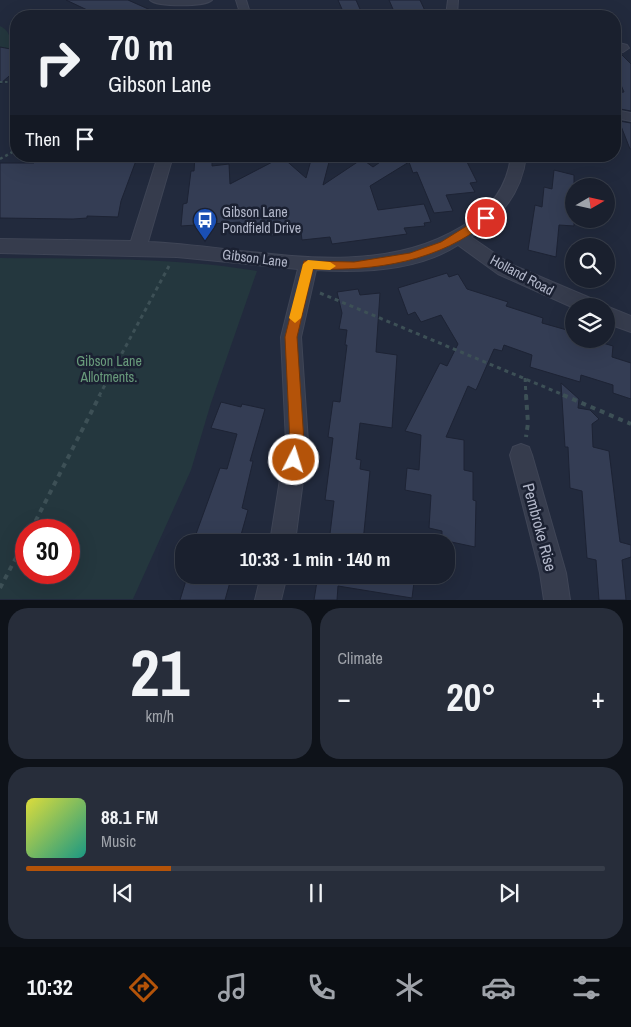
<!DOCTYPE html>
<html lang="en">
<head>
<meta charset="utf-8">
<style>
  body { margin:0; font-family:"Archivo Narrow",sans-serif; background:#272d3a; color:#f1f3f6; height:100vh; display:flex; flex-direction:column; font-size:19px; white-space:nowrap }
  * { box-sizing:border-box; margin:0 }
  p { font-size:16px; color:#9fa3aa }
  .icon { flex:none; width:28px; height:28px; fill:none; stroke:currentColor; stroke-width:2; stroke-linecap:round; stroke-linejoin:round }
  .map { position:relative; height:600px; overflow:hidden }
  .details { display:flex; flex-direction:column; gap:8px; padding:8px; background:#0e1219; flex:1 }
  .details>* { flex:none }
  .guide { position:absolute; left:10px; top:10px; width:611px; height:152px; border-radius:20px; box-shadow:0 5px 20px #0002,0 0 0 1px #383e4a; background:#1a202e; color:#f1f3f6; overflow:hidden }
  .needle { width:32px; rotate:81deg }
  .controls { position:absolute; left:565px; top:178px; display:grid; gap:10px }
  .controls a { display:grid; place-items:center; width:50px; height:50px; border-radius:50%; background:#1a202e; box-shadow:0 5px 20px #0002,0 0 0 1px #383e4a; font-size:25px }
  .speed { position:absolute; left:15px; top:519px; display:flex; gap:10px; font-size:25px; font-weight:700; text-align:center }
  .speed>* { display:grid; place-content:center; width:65px; height:65px; border-radius:50%; background:#1a202e; box-shadow:0 5px 20px #0002,0 0 0 1px #383e4a; line-height:1 }
  .speed .limit { border:8px solid #d22; background:#fff; color:#111 }
  .pin { position:absolute; display:grid; place-items:center; width:42px; height:42px; color:#fff; margin:-21px; border:2px solid #fff; border-radius:50%; box-shadow:0 1px 5px #0007 }
  .me { position:absolute; width:55px; margin:-28px; rotate:5deg; stroke-linejoin:round; filter:drop-shadow(0 0 4px #0008) }
  .turn { display:flex; align-items:center; gap:18px; height:105px; padding:0 15px; font-size:22px }
  .turn .icon { width:65px; height:65px; stroke-width:2.5 }
  .turn b { display:block; font-size:35px; line-height:42px }
  .then { display:flex; align-items:center; height:48px; padding:0 15px; background:#0003; gap:10px; font-size:19px }
  .big { font-size:38px; font-weight:700; line-height:1.1 }
  .details .widget { flex:1; display:flex; flex-direction:column; justify-content:center; gap:8px; min-width:0; padding:0 18px; border-radius:20px; background:#272d3a }
  .details .dial { align-items:center; gap:0 }
  .dial b { font-size:65px; line-height:1 }
  .song { display:flex; align-items:center; gap:15px }
  .cover { width:60px; height:60px; border-radius:8px; background:linear-gradient(135deg,hsl(60 70% 55%),hsl(170 70% 35%)) }
  .played { height:5px; border-radius:2px; background:linear-gradient(90deg,#b45309 25%,#383e4a 25%) }
  .keys { display:flex; justify-content:space-around; direction:ltr }
  .heat { display:flex; justify-content:space-between; align-items:center; font-size:28px; direction:ltr }
  .details .tiles { flex:1; display:grid; gap:8px; grid-template-columns:1fr 1fr }
  .widget:last-child { grid-column:span 2 }
  .trip { position:absolute; left:175px; top:534px; width:280px; height:50px; border-radius:20px; background:#1a202e; box-shadow:0 5px 20px #0002,0 0 0 1px #383e4a; font-weight:700; line-height:50px; text-align:center }
  .dock { display:flex; height:80px; justify-content:space-around; align-items:center; background:#0a0d12; color:#9fa3aa }
  .dock .icon { width:35px; height:35px }
  .dock .active { color:#b45309 }
  .dock b { font-size:22px; color:#f1f3f6 }
  .map>svg:first-child { display:block }
  .green { fill:#24373e; fill-rule:evenodd }
  .building { fill:#343d54; stroke:#1d2334 }
  .lines { fill:none; stroke-linecap:round; stroke-linejoin:round }
  .street-casing { stroke:#3f4556; stroke-width:2 }
  .path-far3 { stroke:#3d5056; stroke-width:2; stroke-dasharray:2.5 2.5; stroke-linecap:butt }
  .path-far2 { stroke:#3d5056; stroke-width:2.5; stroke-dasharray:3 3; stroke-linecap:butt }
  .path-far1 { stroke:#3d5056; stroke-width:3; stroke-dasharray:4 4; stroke-linecap:butt }
  .path { stroke:#3d5056; stroke-width:4; stroke-dasharray:5 5; stroke-linecap:butt }
  .street { fill:#363c4d; fill-rule:evenodd }
  .route { fill:#b45309; stroke:#753606 }
  .slow { fill:#f59e0b }
  .labels { text-anchor:middle; dominant-baseline:central; stroke-width:5; stroke-linejoin:round; paint-order:stroke }
  .poi-label { font-size:14px; fill:#b2b7c9; stroke:#1b2132; text-anchor:start }
  .street-label { font-size:14px; fill:#b2b7c9; stroke:#1b2132 }
  .park-label { font-size:14px; fill:#689a7b; stroke:#1b2132 }
  .near-street-label { font-size:16px; fill:#b2b7c9; stroke:#1b2132 }
</style>
</head>
<body>
<div class="map">
<svg width="631" height="600" viewBox="0 0 631 600">
  <rect width="100%" height="100%" fill="#222a3d"/>
  <path class="green" d="M0 26C12 32 8 40 16 46V53L0 50Z
    M0 258C85 259 173 257 257 271L211 403 191 470 133 599H0ZM26 530H69V572H26Z"/>
  <path class="building" d="M66 0H128L164 16H100Z
    M338 0H356L363 16H345Z
    M389 0H420L427 15 396 16Z
    M0 47 16 50V70L0 84Z
    M615 52 620 53 631 64V111L615 108V93L624 92 615 71Z
    M619 121 631 123V149H630Z
    M195 156H212V166L229 164 230 184 282 157 306 178 311 160 329 162 323 185 362 159 373 167 389 156H460L465 158 477 182 470 183 475 192 446 195 453 211 434 213 417 172 413 173 409 162 370 186 378 210 424 204 431 222 424 223 425 226 404 228 407 234 332 244 330 237 302 240 301 232 271 236 270 229 241 232 240 222 181 226 183 204 187 203 191 171H194Z
    M63 157 137 158 121 201 118 217 87 216V218L73 219 0 218V163H34L35 160H62Z
    M554 170 574 175V226L559 225 556 257 528 250 535 205 542 207 544 187 552 189Z
    M447 273 449 277 458 274 467 289 508 302 506 306 543 318 542 323 574 332V339H589L613 346 612 357 631 363V399L613 393V385L581 375 580 382 530 367 532 355 504 345 502 351 494 349 476 390 468 386 446 437 464 440V470L473 472V500L476 501 475 547 442 540V531L429 528 431 495 405 490 407 468 419 470 421 435 405 431 440 363 447 366 458 344 441 315 421 322 415 312 408 315 398 288Z
    M358 289 360 295 380 293 376 352 397 355 392 428 360 423 356 459 361 460 360 469 370 471 363 542H329L334 501 325 500 333 438 328 437 333 401 340 402 347 345H345L347 330 339 329 342 313 337 292Z
    M561 383 579 399 578 408 590 410 599 419 592 424 593 447 609 451 620 542 631 545V557L622 560 626 600H599L596 560 587 558 582 491 570 488 568 447H565Z
    M221 402 241 407 242 404 265 409 250 461H253L242 508 248 510 239 542H209L210 538 196 534 220 468 227 469 237 434 211 428Z
    M198 575H232L225 600H180L187 577 196 580Z
    M318 575H371L414 582 412 598 338 586 337 600H314Z"/>
  <g class="lines">
    <g class="street-casing">
      <path id="street" d="M150 0H212C205 7 157 7 150 0Z
        M236 0H246L251 16H241Z
        M448 0H458L457 16H446Z
        M322 11 326 12V16H281L287 13Z
        M615 42 627 45 629 48 623 52 615 50Z
        M615 110 631 113V121L615 118Z
        M158 156H173L148 242C249 246 368 283 461 227 489 211 507 189 511 156H526C522 192 501 218 471 237L510 264 595 300 597 306H574V308L498 274 458 245C418 271 362 273 316 270L301 337 308 442 295 542H270L286 442 281 337 298 269 177 257 0 253V239L131 241Z
        M605 306H606L631 316V332L606 323Z
        M521 444 529 447 532 455 566 573 570 600H544L540 573 510 455 513 447Z
        M261 575H287L281 600H255Z"/>
    </g>
    <path class="path-far3" d="M0 82H16"/>
    <path class="path-far2" d="M0 159 16 150"/>
    <path class="path-far1" d="M320 293 566 396
      M525 378 526 396
      M99 396 169 266"/>
    <path class="path" d="M526 395 528 423 526 437
      M563 395 631 424
      M31 530 100 395
      M0 588 26 539"/>
    <use href="#street" class="street"/>
  </g>
  <path class="route" d="M486 214 491 218 490 220C439 262 376 271 313 269L297 337 304 442 299 465 294 467 289 465 287 460 290 442 285 337 304 261 354 262 410 253 441 242Z"/>
  <path class="slow" d="M308 260 330 262 336 266 330 270 313 269 301 318 295 323 289 318 303 264Z"/>
  <defs>
    <g id="bus-pin" transform="scale(1.25)"><path d="M0 17L-7.5 6A9.5 9.5 0 1 1 7.5 6Z" fill="#1a4fb4" stroke="#1b2132"/><path d="M-5-6H5V4H4V6H2V4H-2V6H-4V4H-5ZM-3.5-4V0h7V-4ZM-3.5 1.2v1.5H-2V1.2ZM2 1.2v1.5H3.5V1.2Z" fill="#fff"/></g>
  </defs>
  <g fill-rule="evenodd">
    <use href="#bus-pin" x="205" y="220"/>
  </g>
  <g class="labels">
    <g class="poi-label">
      <text x="222" y="212">Gibson Lane<tspan x="222" dy="16">Pondfield Drive</tspan></text>
    </g>
    <g class="street-label">
      <text transform="translate(255 258) rotate(7)">Gibson Lane</text>
      <text transform="translate(522 275) rotate(28)">Holland Road</text>
    </g>
    <g class="park-label">
      <text x="109" y="361">Gibson Lane<tspan x="109" dy="16">Allotments.</tspan></text>
    </g>
    <g class="near-street-label">
      <text transform="translate(540 527) rotate(75)">Pembroke Rise</text>
    </g>
  </g>
</svg>
<div class="controls">
<a><svg class="needle" viewBox="-14 -14 28 28"><path d="M0-13l5 13h-10z" fill="#e53935"/><path d="M0 13l5-13h-10z" fill="#9fa3aa"/></svg></a>
<a><svg class="icon" aria-label="search" viewBox="0 0 24 24"><circle cx="10" cy="10" r="6"/><path d="M15 15l6 6"/></svg></a>
<a><svg class="icon" aria-label="layers" viewBox="0 0 24 24"><path d="M12 4l9 5-9 5-9-5zM3 14l9 5 9-5"/></svg></a>
</div>
<div class="speed"><div class="limit">30</div></div>
<div class="pin" style="left:486px;top:218px;background:#d93025"><svg class="icon" aria-label="arrive" viewBox="0 0 24 24"><path d="M6 21V4h12l-3 4 3 4H6"/></svg></div>
<svg class="me" style="left:294px;top:460px" viewBox="-20 -20 40 40"><circle r="17" fill="#b45309" stroke="#fff" stroke-width="3"/><path d="M0-11L8 9 0 5-8 9z" fill="#fff"/></svg>
<div class="trip">10:33 · 1 min · 140 m</div>
<div class="guide">
<div class="turn"><svg class="icon" aria-label="right" viewBox="0 0 24 24"><path d="M7 20v-9h11M14 6l5 5-5 5"/></svg><div><b>70 m</b>Gibson Lane</div></div>
<div class="then">Then<svg class="icon" aria-label="arrive" viewBox="0 0 24 24"><path d="M6 21V4h12l-3 4 3 4H6"/></svg></div>
</div>
</div>
<section class="details">
<div class="tiles">
<div class="widget dial"><b>21</b><p>km/h</p></div>
<div class="widget"><p>Climate</p>
<div class="heat"><a>−</a><b class="big">20°</b><a>+</a></div>
</div>
<div class="widget">
<div class="song"><i class="cover"></i><div><b>88.1 FM</b><p>Music</p></div></div>
<div class="played"></div>
<div class="keys"><svg class="icon" aria-label="previous" viewBox="0 0 24 24"><path d="M18 5L8 12l10 7zM5 5v14"/></svg><svg class="icon" aria-label="pause" viewBox="0 0 24 24"><path d="M8 5v14M16 5v14"/></svg><svg class="icon" aria-label="next" viewBox="0 0 24 24"><path d="M6 5l10 7-10 7zM19 5v14"/></svg></div>
</div>
</div>
</section>
<nav class="dock">
<b>10:32</b>
<svg class="icon active" aria-label="directions" viewBox="0 0 24 24"><path d="M12 3l9 9-9 9-9-9zM9 14v-3h6M13 9l2 2-2 2"/></svg>
<svg class="icon" aria-label="music" viewBox="0 0 24 24"><path d="M9 18V5l10-2v13"/><circle cx="6" cy="18" r="3"/><circle cx="16" cy="16" r="3"/></svg>
<svg class="icon" aria-label="phone" viewBox="0 0 24 24"><path d="M5 4h4l2 5-3 2q2 4 5 5l2-3 5 2v4C11 20 4 13 5 4z"/></svg>
<svg class="icon" aria-label="climate" viewBox="0 0 24 24"><path d="M12 3v18M4 7l16 10M4 17L20 7"/></svg>
<svg class="icon" aria-label="car" viewBox="0 0 24 24"><path d="M5 17H2v-5l4-1 3-4h7l3 4 3 1v5h-3M9 17h6M6 11h13"/><circle cx="7" cy="17" r="2"/><circle cx="17" cy="17" r="2"/></svg>
<svg class="icon" aria-label="filters" viewBox="0 0 24 24"><path d="M4 7h16M4 17h16"/><circle cx="9" cy="7" r="2"/><circle cx="15" cy="17" r="2"/></svg>
</nav>
</body>
</html>
